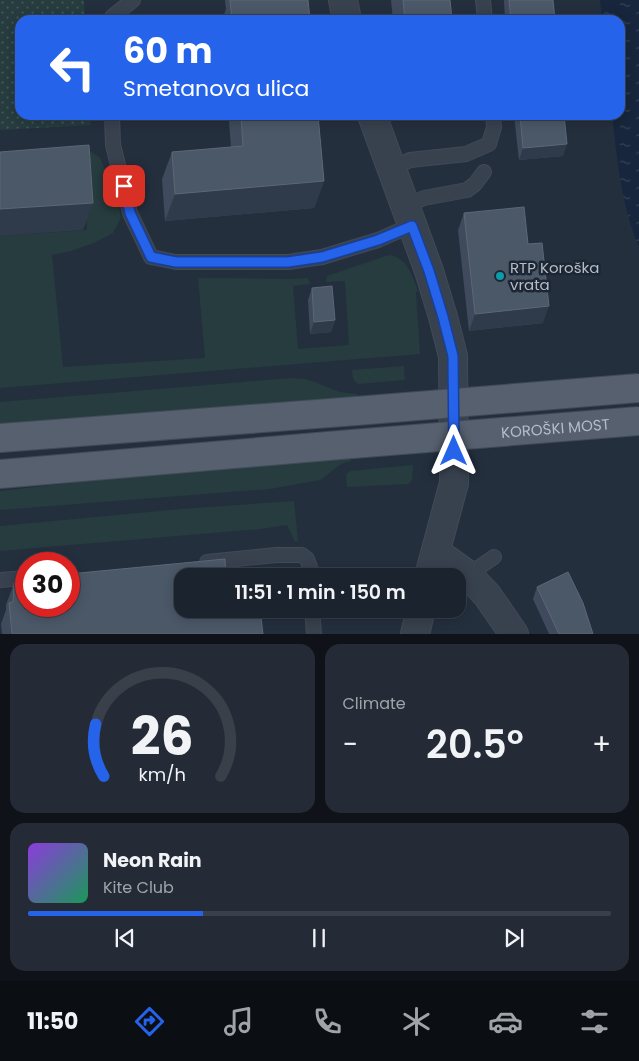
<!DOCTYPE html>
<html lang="en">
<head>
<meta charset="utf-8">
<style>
  body { margin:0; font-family:Poppins,sans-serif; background:#242b36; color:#f1f3f6; height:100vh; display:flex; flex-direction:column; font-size:19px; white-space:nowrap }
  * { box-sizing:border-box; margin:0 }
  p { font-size:16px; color:#a0a4aa }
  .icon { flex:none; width:28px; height:28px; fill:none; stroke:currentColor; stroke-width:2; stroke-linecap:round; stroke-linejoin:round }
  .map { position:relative; height:634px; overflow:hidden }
  .drawer { display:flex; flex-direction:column; gap:10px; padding:10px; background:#0f1319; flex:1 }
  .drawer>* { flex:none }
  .top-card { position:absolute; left:15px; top:15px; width:610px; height:105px; border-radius:15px; box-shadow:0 2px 12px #0003,0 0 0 1px #39404a; background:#2563eb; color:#fff; overflow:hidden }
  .speed { position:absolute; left:15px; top:552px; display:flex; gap:10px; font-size:25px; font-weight:700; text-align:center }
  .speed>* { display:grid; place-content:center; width:65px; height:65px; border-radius:50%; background:#1b232e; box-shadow:0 2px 12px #0003,0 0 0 1px #39404a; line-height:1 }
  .speed .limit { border:8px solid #d22; background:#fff; color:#111 }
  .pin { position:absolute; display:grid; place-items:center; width:42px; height:42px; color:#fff; margin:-21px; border-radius:10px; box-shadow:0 2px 8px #0006 }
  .me { position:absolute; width:55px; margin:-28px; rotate:0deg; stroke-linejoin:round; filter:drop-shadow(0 0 4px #0008) }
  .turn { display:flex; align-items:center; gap:18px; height:105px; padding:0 25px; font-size:22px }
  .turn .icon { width:65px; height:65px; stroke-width:2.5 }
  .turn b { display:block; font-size:35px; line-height:42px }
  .big { font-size:38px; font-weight:600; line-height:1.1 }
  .drawer .widget { flex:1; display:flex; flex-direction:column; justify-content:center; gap:8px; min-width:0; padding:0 18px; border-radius:15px; background:#242b36 }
  .drawer .dial { align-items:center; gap:0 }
  .dial svg { height:130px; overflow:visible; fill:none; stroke:#39404a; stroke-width:7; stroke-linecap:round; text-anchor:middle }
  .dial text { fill:#f1f3f6; stroke:none }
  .song { display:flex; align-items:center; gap:15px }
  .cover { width:60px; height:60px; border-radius:8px; background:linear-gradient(135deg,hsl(270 70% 55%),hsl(150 70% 35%)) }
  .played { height:5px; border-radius:2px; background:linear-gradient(90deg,#2563eb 30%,#39404a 30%) }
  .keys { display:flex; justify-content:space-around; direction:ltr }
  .heat { display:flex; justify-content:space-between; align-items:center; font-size:28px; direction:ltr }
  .drawer .tiles { flex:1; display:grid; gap:10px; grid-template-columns:1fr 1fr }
  .widget:last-child { grid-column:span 2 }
  .trip { position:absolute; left:174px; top:568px; width:292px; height:50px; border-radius:15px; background:#1b232e; box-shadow:0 2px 12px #0003,0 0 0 1px #39404a; font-weight:600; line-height:50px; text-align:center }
  .dock { display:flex; height:80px; justify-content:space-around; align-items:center; background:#0b0e12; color:#a0a4aa }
  .dock .icon { width:35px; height:35px }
  .dock .current { color:#2563eb }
  .dock b { font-size:22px; color:#f1f3f6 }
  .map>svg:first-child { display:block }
  .grass { fill:#263c3f }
  .park { fill:url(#park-dots) }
  .water { fill:url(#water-ripples) }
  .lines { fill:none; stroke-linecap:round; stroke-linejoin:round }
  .service-casing { stroke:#414a57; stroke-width:16 }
  .minor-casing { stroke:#414a57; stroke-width:30 }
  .primary-casing { stroke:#414a57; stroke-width:30 }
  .service { stroke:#38414e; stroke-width:14 }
  .minor { stroke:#38414e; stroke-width:28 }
  .primary { stroke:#56606e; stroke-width:28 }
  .primary-bridge-casing { stroke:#414a57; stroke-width:30; stroke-linecap:butt }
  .primary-bridge { stroke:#56606e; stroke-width:28 }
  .wall { fill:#3f4b5c }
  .shaded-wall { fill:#2f3b4b }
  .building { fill:#4b5868; stroke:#5c6777 }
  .route-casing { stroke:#184099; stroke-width:12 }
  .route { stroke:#2563eb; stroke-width:9 }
  .culture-dot { fill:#0f9aa8; stroke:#1d2633; stroke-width:2 }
  .labels { text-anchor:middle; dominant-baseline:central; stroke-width:5; stroke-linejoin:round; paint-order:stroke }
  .poi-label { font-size:15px; fill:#b4bcc9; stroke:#1d2633; text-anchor:start }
  .street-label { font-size:15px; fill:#b4bcc9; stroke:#1d2633 }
</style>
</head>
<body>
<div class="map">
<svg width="639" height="634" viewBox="0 0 639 634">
  <defs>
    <pattern id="park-dots" width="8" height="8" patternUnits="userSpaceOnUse" patternTransform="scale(1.25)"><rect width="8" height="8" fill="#263c3f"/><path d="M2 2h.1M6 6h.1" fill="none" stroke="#435659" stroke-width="1.8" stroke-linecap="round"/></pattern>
    <pattern id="water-ripples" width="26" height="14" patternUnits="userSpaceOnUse" patternTransform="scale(1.25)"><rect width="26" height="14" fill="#17263c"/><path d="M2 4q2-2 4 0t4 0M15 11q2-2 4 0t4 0" fill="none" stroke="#364457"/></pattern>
  </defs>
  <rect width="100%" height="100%" fill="#242f3e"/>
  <path class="grass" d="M92 152 100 158 117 198 121 217 113 233 94 243 71 251 52 255 63 367 205 358 198 278 292 279 308 278 310 284 293 286 298 349 349 345 345 281 326 282 327 276 389 255C408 258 412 275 418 291L416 292 420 354 0 388V236L87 230 83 153Z
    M404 366 405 380 359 384C352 382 353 376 352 370Z
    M291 378 305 379 315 382 339 392 357 394V397L0 424V402Z
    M351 457V461C337 463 331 474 320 480L270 489 0 510V491L123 477Z
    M413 465 412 480 408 484 347 487 346 475 350 471Z
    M294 501 298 541 295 542 287 525 260 529 0 551V526L181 509Z"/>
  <path class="park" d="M0 0H84L85 20H20V115H90L91 125 0 130Z"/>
  <path class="water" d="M600 0H639V247C621 206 617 159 612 115H620V20H602Z"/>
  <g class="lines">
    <g class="service-casing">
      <path id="service" d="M483 0 485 20
        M111 20 112 17 133 0
        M112 115 113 145 130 213 151 257 176 262H288L322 257 378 240 412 225
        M391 169 410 160 466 154 489 144 494 127 493 115
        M405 206 424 198 467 190 475 184 484 172
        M207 562 276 555H302L307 559 310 567V576
        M468 575 494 557
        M0 580 26 578
        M312 609 314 634"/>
    </g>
    <g class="minor-casing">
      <path id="minor" d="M343 0 347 20
        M372 115 429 271 443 317 453 356 454 483 429 576
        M436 552 468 575 487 595 514 634
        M415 634 421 609"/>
    </g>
    <g class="primary-casing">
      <path id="primary" d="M0 438 356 411
        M0 474 352 444"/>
    </g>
    <use href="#service" class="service"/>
    <use href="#minor" class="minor"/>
    <use href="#primary" class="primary"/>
    <g class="primary-bridge-casing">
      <g id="primary-bridge">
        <path d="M356 411 639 388"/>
        <path id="s1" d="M352 444 639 421"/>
      </g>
    </g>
    <use href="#primary-bridge" class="primary-bridge"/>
  </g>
  <path class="wall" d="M225 0H308L310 20H222L226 9Z
    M391 0H450L452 20H393Z
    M504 0H553L555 20H505Z
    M232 115H318L324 181 314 208 165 221 162 179 172 152 231 147 229 122Z
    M514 115H564L563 156 519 160Z
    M464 213 528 244 543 323 469 331 458 230Z
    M312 288 335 320 331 332 310 334 308 300Z
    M182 576 263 634H2L1 624 6 610V605L14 583 26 606Z
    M537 587 593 634H549L533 599Z"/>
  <path class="shaded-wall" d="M567 144 563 156 519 160 523 148Z
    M324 181 314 208 165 221 175 194Z
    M93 203 83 230 0 236V209Z
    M549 306 543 323 469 331 475 314Z
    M335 320 331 332 310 334 314 322Z"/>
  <path class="building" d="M230 0H308L310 20H232Z
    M403 0H450L452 20H405Z
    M509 0H553L555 20H511Z
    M241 115H318L324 181 175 194 172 152 243 146Z
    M520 115H564L567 144 523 148Z
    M89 145 93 203 0 209V152Z
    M524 207 528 244 542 243 549 306 475 314 464 213Z
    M332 286 335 320 314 322 312 288Z
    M225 559 226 576H182V609H260L263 634H12L9 603 13 602 14 583 21 577 26 576V606H69V574Z
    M568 572 583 603 593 634H559L537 587Z"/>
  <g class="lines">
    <g class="route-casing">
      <path id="route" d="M124 186 130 213 151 257 176 262H288L322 257 378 240 412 226 429 271 443 317 453 356 454 451"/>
    </g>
    <use href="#route" class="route"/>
  </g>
  <circle class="culture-dot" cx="500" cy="276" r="5"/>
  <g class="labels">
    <g class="poi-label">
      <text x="510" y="267">RTP Koroška<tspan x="510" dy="17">vrata</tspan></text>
    </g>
    <g class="street-label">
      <text stroke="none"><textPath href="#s1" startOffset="204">KOROŠKI MOST</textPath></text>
    </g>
  </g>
</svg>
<div class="speed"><div class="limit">30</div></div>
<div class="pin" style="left:124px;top:186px;background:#d93025"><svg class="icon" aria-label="arrive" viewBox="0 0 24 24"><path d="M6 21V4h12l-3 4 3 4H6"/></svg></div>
<svg class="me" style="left:454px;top:451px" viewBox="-20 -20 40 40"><path d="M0-17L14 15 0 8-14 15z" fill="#2563eb" stroke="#fff" stroke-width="4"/></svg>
<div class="trip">11:51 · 1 min · 150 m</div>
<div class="top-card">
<div class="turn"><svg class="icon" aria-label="left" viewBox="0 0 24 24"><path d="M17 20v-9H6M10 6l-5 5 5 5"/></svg><div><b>60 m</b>Smetanova ulica</div></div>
</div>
</div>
<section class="drawer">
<div class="tiles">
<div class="widget dial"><svg viewBox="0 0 100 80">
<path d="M14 69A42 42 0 1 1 86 69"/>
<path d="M14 69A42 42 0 0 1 9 37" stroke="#2563eb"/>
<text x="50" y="56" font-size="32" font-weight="700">26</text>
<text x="50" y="72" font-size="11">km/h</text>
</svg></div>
<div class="widget"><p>Climate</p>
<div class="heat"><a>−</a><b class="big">20.5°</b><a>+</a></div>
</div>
<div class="widget">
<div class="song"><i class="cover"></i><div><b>Neon Rain</b><p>Kite Club</p></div></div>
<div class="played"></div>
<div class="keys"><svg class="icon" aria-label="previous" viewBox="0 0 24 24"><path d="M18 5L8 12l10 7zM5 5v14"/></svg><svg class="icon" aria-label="pause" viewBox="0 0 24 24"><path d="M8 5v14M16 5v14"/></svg><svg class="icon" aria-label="next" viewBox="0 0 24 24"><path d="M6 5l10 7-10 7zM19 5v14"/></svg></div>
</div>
</div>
</section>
<nav class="dock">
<b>11:50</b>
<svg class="icon current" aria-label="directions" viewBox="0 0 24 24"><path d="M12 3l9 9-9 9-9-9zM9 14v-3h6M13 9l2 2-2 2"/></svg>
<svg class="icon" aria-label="music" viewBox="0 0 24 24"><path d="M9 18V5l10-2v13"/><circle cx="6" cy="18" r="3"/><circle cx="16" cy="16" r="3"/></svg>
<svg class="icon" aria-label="phone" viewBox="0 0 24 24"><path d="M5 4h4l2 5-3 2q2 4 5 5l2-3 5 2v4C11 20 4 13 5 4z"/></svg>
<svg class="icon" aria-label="climate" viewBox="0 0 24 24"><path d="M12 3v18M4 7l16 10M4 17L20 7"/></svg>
<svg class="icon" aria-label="car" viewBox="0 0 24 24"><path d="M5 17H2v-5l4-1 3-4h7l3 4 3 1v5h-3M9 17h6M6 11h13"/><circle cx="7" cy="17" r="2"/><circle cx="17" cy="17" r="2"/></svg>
<svg class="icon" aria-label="filters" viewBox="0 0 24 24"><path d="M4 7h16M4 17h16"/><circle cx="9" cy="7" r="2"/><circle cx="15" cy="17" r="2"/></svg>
</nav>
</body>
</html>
